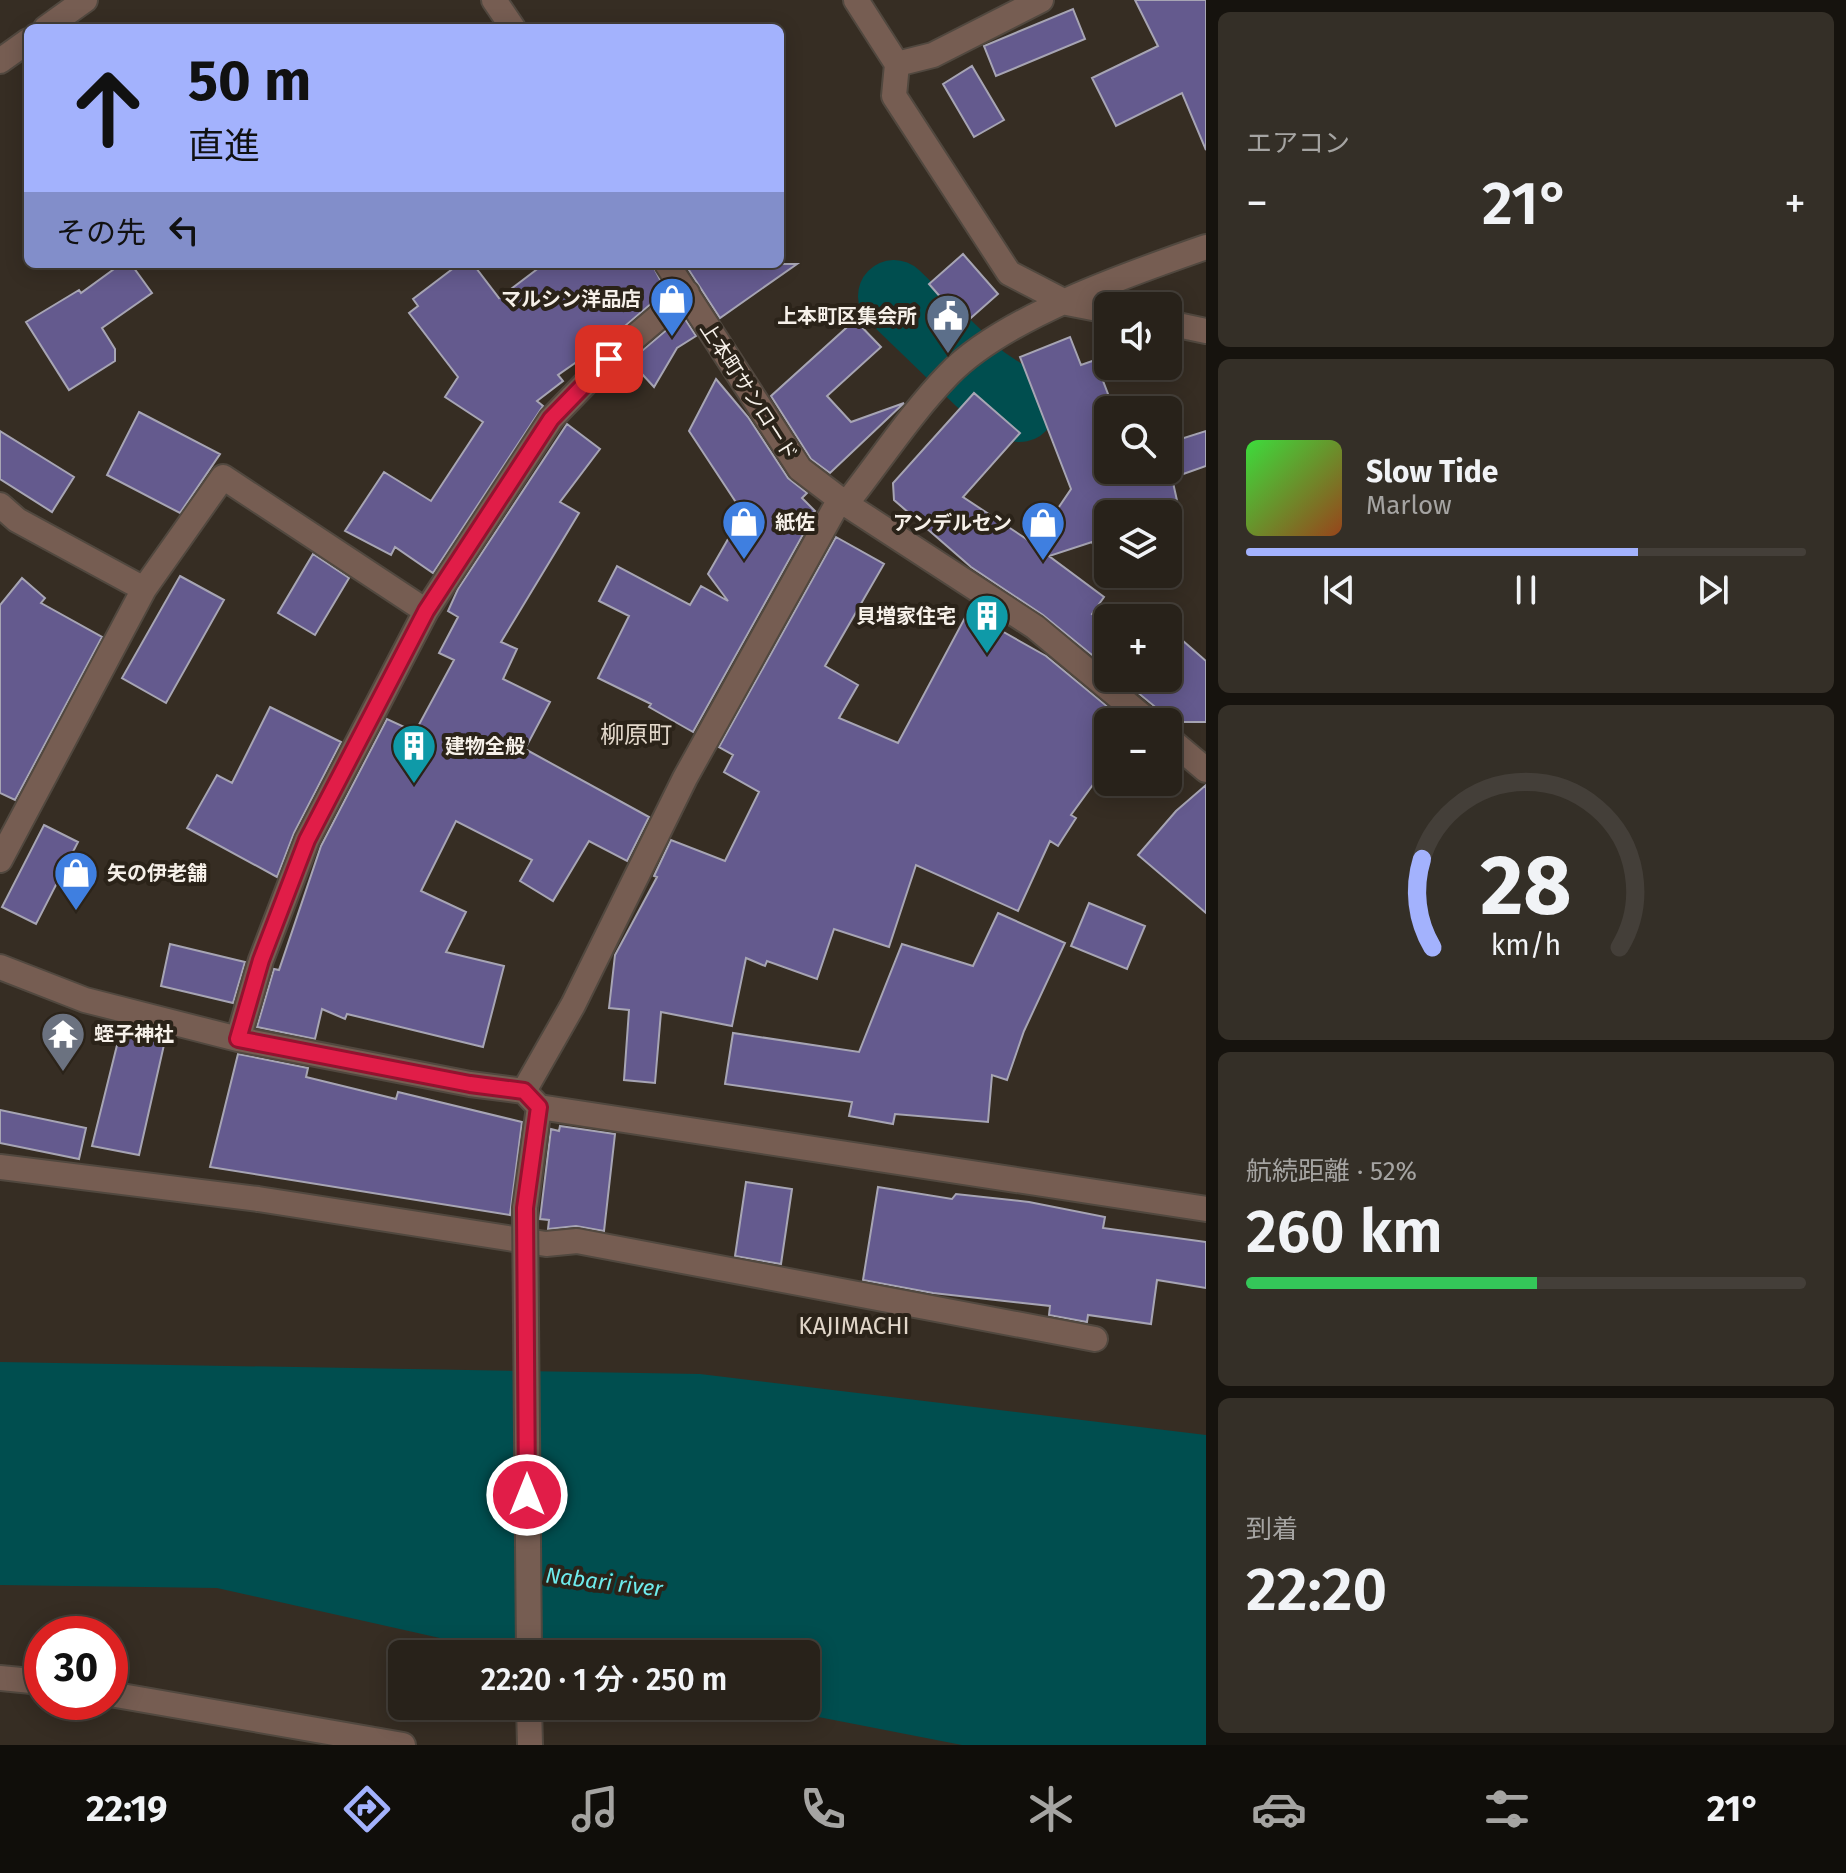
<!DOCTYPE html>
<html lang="ja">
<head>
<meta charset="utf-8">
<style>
  body { margin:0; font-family:"Fira Sans","Noto Sans JP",sans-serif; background:#342f27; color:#f1f3f6; height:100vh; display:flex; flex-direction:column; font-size:30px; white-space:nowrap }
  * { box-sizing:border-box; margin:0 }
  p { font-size:26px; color:#a5a4a2 }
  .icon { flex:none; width:44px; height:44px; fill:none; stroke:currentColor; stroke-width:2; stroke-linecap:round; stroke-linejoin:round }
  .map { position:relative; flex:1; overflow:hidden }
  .details { display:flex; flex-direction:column; gap:12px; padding:12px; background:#16130e; width:640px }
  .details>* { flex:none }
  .hud { position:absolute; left:24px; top:24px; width:760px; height:244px; border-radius:12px; box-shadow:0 4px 20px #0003,0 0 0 2px #443f39; background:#a3b2fd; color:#111; overflow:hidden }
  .buttons { position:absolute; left:1094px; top:292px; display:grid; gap:16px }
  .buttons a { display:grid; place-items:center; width:88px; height:88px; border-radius:12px; background:#28221a; box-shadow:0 4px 20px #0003,0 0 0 2px #443f39; font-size:40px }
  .speed { position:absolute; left:24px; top:1616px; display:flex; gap:16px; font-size:40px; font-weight:700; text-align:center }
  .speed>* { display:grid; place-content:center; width:104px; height:104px; border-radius:50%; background:#28221a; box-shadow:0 4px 20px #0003,0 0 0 2px #443f39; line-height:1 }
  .speed .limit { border:12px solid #d22; background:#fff; color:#111 }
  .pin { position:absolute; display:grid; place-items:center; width:68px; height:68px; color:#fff; margin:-34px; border-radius:16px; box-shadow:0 4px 12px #0006 }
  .me { position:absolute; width:88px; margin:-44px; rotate:0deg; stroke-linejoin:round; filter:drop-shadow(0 0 6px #0008) }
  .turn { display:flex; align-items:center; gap:28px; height:168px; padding:0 32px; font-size:36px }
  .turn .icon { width:104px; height:104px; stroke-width:2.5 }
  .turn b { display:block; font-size:56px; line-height:68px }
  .then { display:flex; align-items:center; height:76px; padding:0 32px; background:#0003; gap:16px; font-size:30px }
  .big { font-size:60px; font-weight:600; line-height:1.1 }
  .details .card { flex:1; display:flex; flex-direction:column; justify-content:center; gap:12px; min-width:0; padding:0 28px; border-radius:12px; background:#342f27 }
  .details .dial { align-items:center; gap:0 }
  .dial svg { height:208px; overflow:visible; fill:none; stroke:#443f39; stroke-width:7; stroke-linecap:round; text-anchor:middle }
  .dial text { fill:#f1f3f6; stroke:none }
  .song { display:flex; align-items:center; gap:24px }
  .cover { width:96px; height:96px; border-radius:12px; background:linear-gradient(135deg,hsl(120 70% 55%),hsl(20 70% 35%)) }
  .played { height:8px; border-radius:4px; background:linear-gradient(90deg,#a3b2fd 70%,#443f39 70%) }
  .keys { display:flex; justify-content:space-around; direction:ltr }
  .heat { display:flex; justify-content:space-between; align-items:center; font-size:44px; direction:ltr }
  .charge { height:12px; border-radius:6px; background:linear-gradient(90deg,#34c759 52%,#443f39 0) }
  .trip { position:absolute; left:388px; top:1640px; width:432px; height:80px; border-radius:12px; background:#28221a; box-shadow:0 4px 20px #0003,0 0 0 2px #443f39; font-weight:600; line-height:80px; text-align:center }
  .tabs { display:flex; height:128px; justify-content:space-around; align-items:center; background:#100e0a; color:#a5a4a2 }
  .tabs .icon { width:56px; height:56px }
  .tabs .on { color:#a3b2fd }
  .tabs b { font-size:36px; color:#f1f3f6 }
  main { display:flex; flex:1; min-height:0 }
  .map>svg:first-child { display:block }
  .water { fill:#004e4f }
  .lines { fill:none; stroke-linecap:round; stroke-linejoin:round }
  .river { stroke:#004e4f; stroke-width:72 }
  .building { fill:#645a8e; stroke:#a7a5b4; stroke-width:2 }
  .minor-casing { stroke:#51483f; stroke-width:28 }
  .minor { stroke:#765d52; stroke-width:24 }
  .minor-bridge-casing { stroke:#51483f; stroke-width:28; stroke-linecap:butt }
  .minor-bridge { stroke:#765d52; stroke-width:24 }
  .route-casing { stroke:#92132f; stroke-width:20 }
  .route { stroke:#e11d48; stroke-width:14 }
  .labels { text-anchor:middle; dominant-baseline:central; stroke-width:8; stroke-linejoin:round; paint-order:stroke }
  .poi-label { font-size:20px; font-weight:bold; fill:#f6f0e9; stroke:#2b2319; text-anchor:end }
  .street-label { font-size:20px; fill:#f6f0e9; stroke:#2b2319 }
  .water-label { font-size:22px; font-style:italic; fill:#6eeced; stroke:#2b2319 }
  .quarter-label { font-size:24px; fill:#e1d6c9; stroke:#2b2319 }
</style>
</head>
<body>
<main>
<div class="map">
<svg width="1206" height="1745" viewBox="0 0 1206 1745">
  <rect width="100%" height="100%" fill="#362d23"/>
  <path class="water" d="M0 1362 700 1374 1206 1435V1745H962L762 1706H806V1654H511L217 1588 0 1585Z"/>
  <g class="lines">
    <path class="river" d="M894 296 981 380 1020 406"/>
  </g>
  <path class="building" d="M1135 0H1206V150L1182 93 1116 126 1092 78 1158 46Z
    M1073 9 1085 39 996 76 984 46Z
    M972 66 1004 120 974 137 943 84Z
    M963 254 998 294 964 324 929 284Z
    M121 264H131L152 293 102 328 115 349V361L69 390 26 322 79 290 81 293Z
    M459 264H473L499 298 544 264H652L666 291 611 338 558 375 563 381 537 401 543 406 433 573 395 547 391 555 345 531 384 472 431 501 483 422 445 397 458 377 409 313 418 306 413 299Z
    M685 264H797L720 318Z
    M683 316 696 336 677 348 654 387 630 361Z
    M855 320 881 347 827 396 851 422 904 403 830 473 811 459 771 396Z
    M1070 337 1081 365 1095 360 1108 394V470H1168V443L1206 431V466L1172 478 1180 514H1108V577L1092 542 1049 556 1104 597 1092 614 1108 627V668L1043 615 971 567 894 500 893 483 974 393 1020 433 963 497 1034 544 1071 489 1020 357Z
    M716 379 748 417 788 478 807 493 802 498 815 511 806 520 810 522 693 732 649 707 651 704 598 678 629 616 599 601 617 566 690 605 701 586 728 601 708 574 743 513 689 431Z
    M139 412 220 454 180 513 107 475Z
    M567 424 600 449 560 502 579 513 501 642 517 649 503 679 550 702 525 749 649 817 627 861 589 841 553 901 520 881 532 860 456 821 421 891 466 912 446 952 504 966 483 1047 347 1014 345 1019 322 1009 315 1039 257 1027 274 969 279 970 321 846 387 719 415 732 454 660 439 653 458 617 448 611 458 589Z
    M0 431 74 477 52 512 0 479Z
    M836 537 884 564 825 666 858 685 839 718 898 743 968 612 1046 656 1126 722H1108V764L1071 815 1076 818 1058 846 1050 841 1018 911 916 865 889 947 834 929 817 979 767 961 765 966 746 958 732 1026 661 1012 655 1083 624 1080 629 1010 609 1008 615 955 657 877 654 876 671 840 725 861 759 792 724 772 733 755 719 747Z
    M313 554 349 578 315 635 278 613Z
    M180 576 224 600 166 703 122 678Z
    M22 578 45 598 41 603 102 637 15 800 0 793V605Z
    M1182 640 1206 661V722H1164L1159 710 1120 678H1168V656Z
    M270 707 341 742 294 833 277 877 187 828 217 775 232 783Z
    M1206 785V913L1138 855 1176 811Z
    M44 825 78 842 36 924 2 907Z
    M1089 903 1145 926 1127 969 1071 946Z
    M998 913 1065 943 1024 1031 1007 1080 992 1075 988 1122 895 1114 893 1124 849 1116 852 1102 725 1084 733 1033 859 1052 902 944 973 966Z
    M170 944 245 962 233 1003 161 986Z
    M122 1025 166 1036 139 1155 92 1146Z
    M238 1054 308 1068 306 1077 396 1099 398 1092 522 1122 510 1215 210 1167Z
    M0 1110 86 1128 79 1159 0 1143Z
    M560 1126 615 1134 604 1231 576 1226 548 1229 549 1220 540 1219 551 1129 559 1131Z
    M746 1182 792 1189 781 1264 735 1256Z
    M878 1187 952 1199 956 1194 1029 1202 1105 1217 1103 1228 1206 1242V1288L1157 1280 1151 1324 1088 1315 1087 1322 1049 1315 1050 1306 933 1293 863 1280Z"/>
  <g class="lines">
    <g class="minor-casing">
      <path id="minor" d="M494 0 513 28
        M856 0 897 64 894 96 1009 273 1067 303 1108 311
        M46 28 85 0
        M0 61 28 41
        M897 64 933 55 1041 0
        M667 264 800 469 846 504 1035 627 1149 722
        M1168 323 1206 331
        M846 504C880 461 911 413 949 374 1004 317 1131 273 1206 247
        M0 505 17 520 144 589
        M426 611 551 419 609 359 687 293
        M1168 738 1206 770
        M0 860 144 589 223 477 426 611 307 840 261 960 238 1039
        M0 967 85 1000 238 1039 470 1084 524 1091 539 1107 1206 1209
        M524 1091 573 1005 685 778 840 499
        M0 1167 258 1199 546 1244 577 1241 1095 1339
        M525 1208 539 1107
        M0 1678 42 1682
        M110 1694 403 1745
        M529 1706 530 1745"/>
    </g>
    <use href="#minor" class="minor"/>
    <g class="minor-bridge-casing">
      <path id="minor-bridge" d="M525 1208 529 1654"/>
    </g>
    <use href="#minor-bridge" class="minor-bridge"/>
  </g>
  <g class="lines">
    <g class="route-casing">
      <path id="route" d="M527 1495 525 1208 539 1107 524 1091 470 1084 238 1039 261 960 307 840 426 611 551 419 609 359"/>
    </g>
    <use href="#route" class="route"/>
  </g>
  <defs>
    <g id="shop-pin" transform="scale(2.3)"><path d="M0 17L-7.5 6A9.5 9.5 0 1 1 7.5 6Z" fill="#3f7fe0" stroke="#2b2319"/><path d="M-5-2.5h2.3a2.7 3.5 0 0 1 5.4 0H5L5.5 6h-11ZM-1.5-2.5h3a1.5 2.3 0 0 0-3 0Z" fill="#fff"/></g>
    <g id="civic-pin" transform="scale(2.3)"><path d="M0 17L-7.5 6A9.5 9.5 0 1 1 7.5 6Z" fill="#5c6f8a" stroke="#2b2319"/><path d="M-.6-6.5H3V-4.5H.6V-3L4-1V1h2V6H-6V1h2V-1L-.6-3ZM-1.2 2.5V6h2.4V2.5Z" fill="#fff"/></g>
    <g id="building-pin" transform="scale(2.3)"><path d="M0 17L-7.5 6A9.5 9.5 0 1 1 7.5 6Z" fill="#0f9aa8" stroke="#2b2319"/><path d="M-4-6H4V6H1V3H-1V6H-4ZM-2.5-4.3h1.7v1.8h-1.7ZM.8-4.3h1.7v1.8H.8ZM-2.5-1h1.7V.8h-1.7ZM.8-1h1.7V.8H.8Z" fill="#fff"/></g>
    <g id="temple-pin" transform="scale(2.3)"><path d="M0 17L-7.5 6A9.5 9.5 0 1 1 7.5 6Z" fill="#6b7280" stroke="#2b2319"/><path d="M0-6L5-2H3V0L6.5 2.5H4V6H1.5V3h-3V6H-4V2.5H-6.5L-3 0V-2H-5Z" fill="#fff"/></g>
  </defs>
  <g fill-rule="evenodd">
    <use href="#shop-pin" x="672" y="299"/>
    <use href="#civic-pin" x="948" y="316"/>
    <use href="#shop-pin" x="744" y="522"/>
    <use href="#shop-pin" x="1043" y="523"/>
    <use href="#building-pin" x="987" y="616"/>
    <use href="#building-pin" x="414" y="746"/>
    <use href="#shop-pin" x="76" y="873"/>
    <use href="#temple-pin" x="63" y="1034"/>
  </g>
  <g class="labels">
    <g class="poi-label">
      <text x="641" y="299">マルシン洋品店</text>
      <text x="917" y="316">上本町区集会所</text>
      <text x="775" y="522" text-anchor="start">紙佐</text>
      <text x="1012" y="523">アンデルセン</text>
      <text x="956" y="616">貝増家住宅</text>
      <text x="445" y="746" text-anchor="start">建物全般</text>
      <text x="107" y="873" text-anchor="start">矢の伊老舗</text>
      <text x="94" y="1034" text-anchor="start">蛭子神社</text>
    </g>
    <g class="street-label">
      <text transform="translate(749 391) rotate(57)">上本町サンロード</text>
    </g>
    <g class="water-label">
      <text transform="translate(604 1582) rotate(7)">Nabari river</text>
    </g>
    <g class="quarter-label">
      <text x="636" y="735">柳原町</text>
      <text x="854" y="1326">KAJIMACHI</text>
    </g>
  </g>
</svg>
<div class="buttons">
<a><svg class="icon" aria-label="sound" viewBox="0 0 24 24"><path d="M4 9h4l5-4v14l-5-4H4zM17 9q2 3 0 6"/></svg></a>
<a><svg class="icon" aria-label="search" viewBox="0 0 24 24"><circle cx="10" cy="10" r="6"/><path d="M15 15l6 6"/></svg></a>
<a><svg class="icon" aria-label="layers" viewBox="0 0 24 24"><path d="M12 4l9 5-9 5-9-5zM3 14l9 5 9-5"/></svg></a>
<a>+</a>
<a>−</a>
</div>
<div class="speed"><div class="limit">30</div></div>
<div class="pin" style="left:609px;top:359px;background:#d93025"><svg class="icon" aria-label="arrive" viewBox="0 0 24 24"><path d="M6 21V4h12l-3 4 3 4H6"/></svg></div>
<svg class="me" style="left:527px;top:1495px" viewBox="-20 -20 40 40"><circle r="17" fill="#e11d48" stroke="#fff" stroke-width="3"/><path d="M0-11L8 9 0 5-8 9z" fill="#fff"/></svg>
<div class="trip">22:20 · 1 分 · 250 m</div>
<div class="hud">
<div class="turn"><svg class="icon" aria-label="ahead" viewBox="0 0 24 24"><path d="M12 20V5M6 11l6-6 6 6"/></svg><div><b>50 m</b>直進</div></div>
<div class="then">その先<svg class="icon" aria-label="left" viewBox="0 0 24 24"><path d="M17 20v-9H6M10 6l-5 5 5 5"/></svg></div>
</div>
</div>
<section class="details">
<div class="card"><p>エアコン</p>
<div class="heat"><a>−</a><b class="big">21°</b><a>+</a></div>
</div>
<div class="card">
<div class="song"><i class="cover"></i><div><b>Slow Tide</b><p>Marlow</p></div></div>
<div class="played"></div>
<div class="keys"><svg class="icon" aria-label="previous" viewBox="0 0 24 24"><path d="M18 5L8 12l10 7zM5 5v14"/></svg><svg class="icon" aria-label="pause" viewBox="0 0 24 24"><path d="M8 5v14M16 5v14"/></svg><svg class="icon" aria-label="next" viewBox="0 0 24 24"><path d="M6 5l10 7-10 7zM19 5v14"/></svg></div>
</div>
<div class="card dial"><svg viewBox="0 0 100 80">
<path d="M14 69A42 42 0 1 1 86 69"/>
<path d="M14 69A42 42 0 0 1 10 35" stroke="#a3b2fd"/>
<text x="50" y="56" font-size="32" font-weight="700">28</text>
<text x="50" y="72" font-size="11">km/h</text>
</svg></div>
<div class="card"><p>航続距離 · 52%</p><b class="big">260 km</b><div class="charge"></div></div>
<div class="card"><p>到着</p><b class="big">22:20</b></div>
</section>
</main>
<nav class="tabs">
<b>22:19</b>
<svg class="icon on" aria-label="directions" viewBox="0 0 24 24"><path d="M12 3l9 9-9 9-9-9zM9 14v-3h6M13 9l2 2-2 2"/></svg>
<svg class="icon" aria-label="music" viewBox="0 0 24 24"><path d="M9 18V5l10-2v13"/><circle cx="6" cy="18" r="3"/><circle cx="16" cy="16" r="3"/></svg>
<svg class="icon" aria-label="phone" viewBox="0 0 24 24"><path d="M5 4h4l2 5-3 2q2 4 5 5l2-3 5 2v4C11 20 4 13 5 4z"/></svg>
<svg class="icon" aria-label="climate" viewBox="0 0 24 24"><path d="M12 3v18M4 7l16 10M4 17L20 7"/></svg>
<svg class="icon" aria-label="car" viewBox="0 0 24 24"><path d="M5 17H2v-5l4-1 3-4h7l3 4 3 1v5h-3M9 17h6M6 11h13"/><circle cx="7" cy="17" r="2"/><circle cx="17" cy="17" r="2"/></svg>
<svg class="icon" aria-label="filters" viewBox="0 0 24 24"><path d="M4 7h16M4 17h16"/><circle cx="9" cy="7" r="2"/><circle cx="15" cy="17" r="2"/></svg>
<b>21°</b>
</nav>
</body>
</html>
